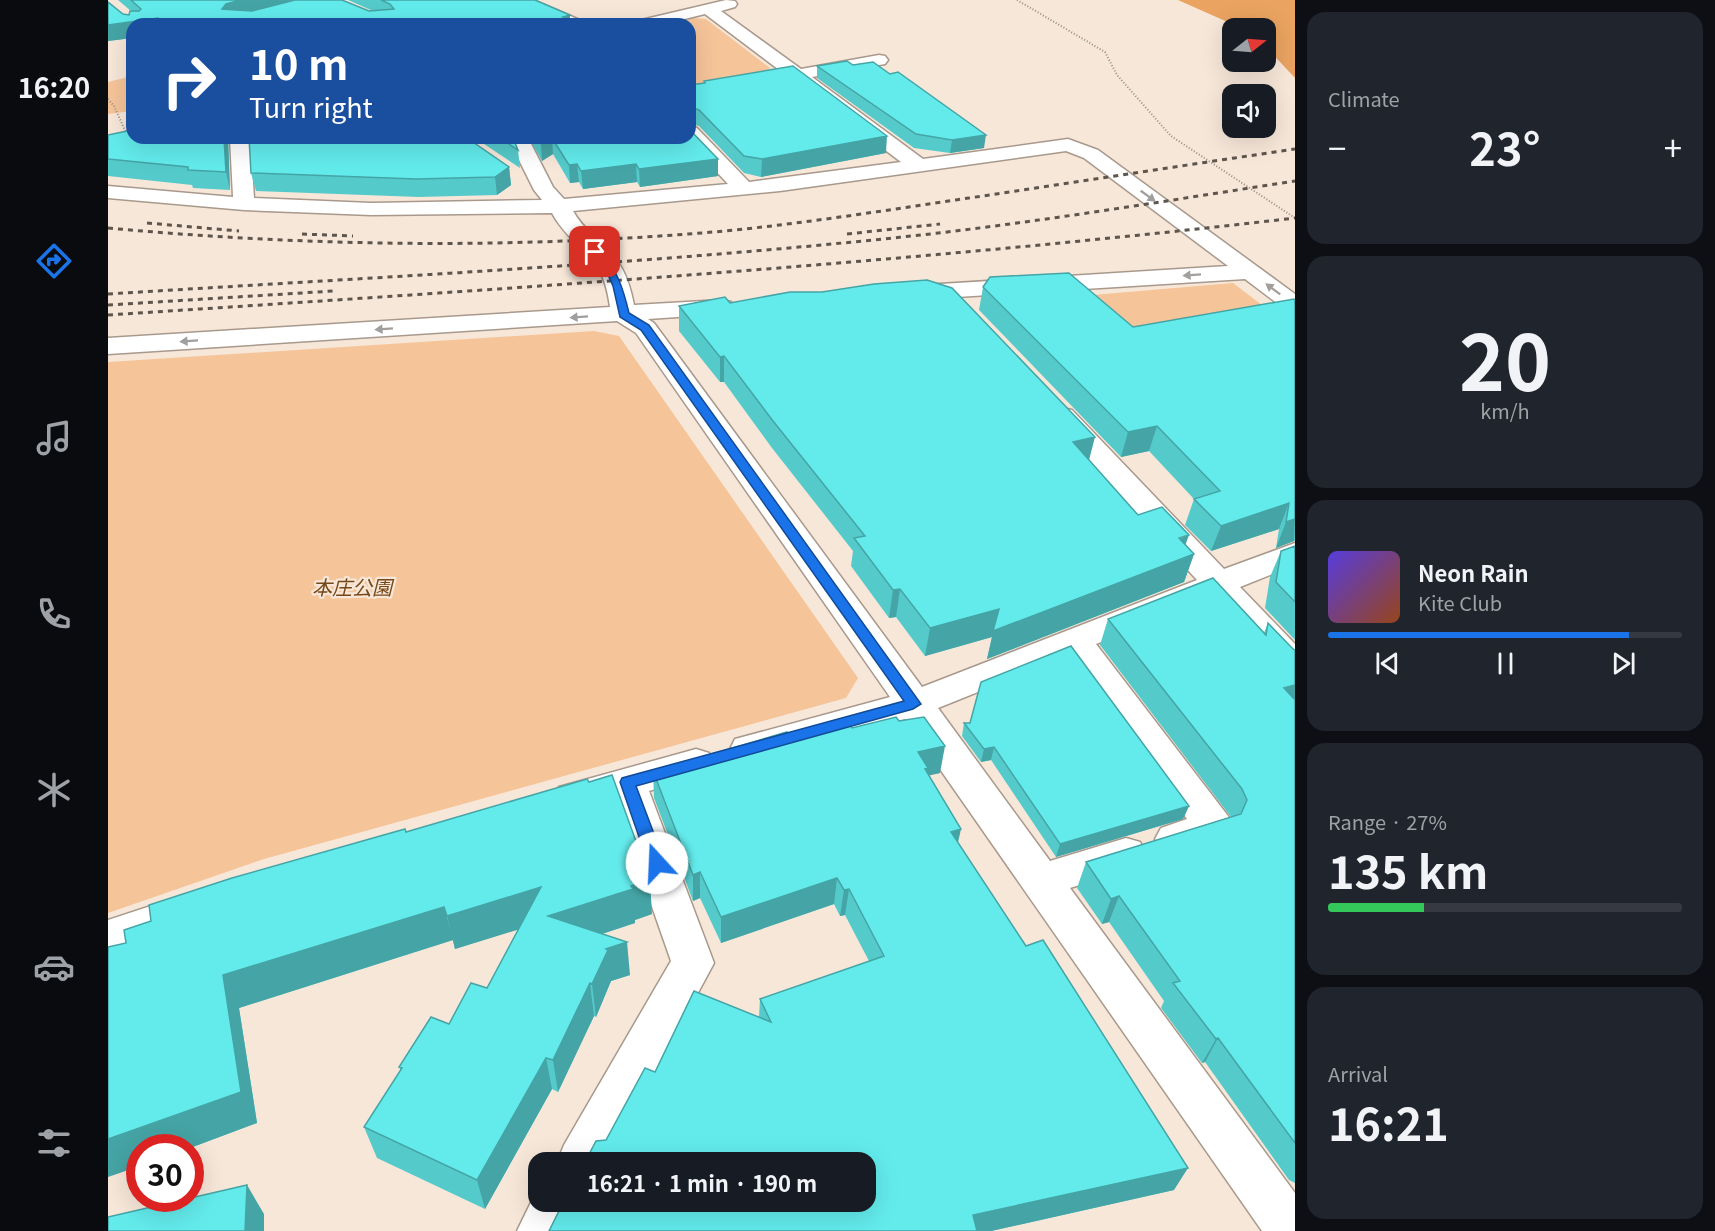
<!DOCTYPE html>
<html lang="en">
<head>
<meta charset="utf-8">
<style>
  body { margin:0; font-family:Georgia,"Noto Sans JP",serif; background:#20242c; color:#f1f3f6; height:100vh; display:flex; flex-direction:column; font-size:22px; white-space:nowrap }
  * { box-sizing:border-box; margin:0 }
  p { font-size:20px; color:#9ea1a6 }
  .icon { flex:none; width:33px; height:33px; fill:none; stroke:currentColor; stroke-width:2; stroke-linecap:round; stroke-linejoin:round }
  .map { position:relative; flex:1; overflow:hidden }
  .details { display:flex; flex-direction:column; gap:12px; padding:12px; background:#0d0f14; width:420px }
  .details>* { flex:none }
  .banner { position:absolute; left:18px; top:18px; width:570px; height:126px; border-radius:18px; box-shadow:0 6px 24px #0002; background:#1a4fa0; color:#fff; overflow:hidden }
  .needle { width:39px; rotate:73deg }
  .controls { position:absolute; left:1114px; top:18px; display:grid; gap:12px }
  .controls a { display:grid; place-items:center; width:54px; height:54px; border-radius:12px; background:#171b24; box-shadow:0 6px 24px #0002; font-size:30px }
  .speed { position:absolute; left:18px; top:1134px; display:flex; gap:12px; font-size:30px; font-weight:700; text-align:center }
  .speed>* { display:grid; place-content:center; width:78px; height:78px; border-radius:50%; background:#171b24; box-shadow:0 6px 24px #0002; line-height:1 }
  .speed .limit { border:9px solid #d22; background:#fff; color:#111 }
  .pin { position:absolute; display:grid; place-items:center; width:51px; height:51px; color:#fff; margin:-26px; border-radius:12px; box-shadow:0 3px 9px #0006 }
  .me { position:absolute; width:66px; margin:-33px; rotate:340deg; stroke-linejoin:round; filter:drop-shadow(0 0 4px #0008) }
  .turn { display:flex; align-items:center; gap:21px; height:126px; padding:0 24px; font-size:27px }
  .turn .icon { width:78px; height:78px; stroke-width:2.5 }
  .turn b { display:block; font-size:42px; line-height:51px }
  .big { font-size:45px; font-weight:700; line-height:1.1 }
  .details .widget { flex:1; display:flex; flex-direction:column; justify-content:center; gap:9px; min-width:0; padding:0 21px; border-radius:18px; background:#20242c }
  .details .dial { align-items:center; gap:0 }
  .dial b { font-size:78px; line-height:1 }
  .song { display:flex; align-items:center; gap:18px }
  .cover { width:72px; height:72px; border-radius:9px; background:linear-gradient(135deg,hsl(250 70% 55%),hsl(20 70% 35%)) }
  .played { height:6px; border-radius:3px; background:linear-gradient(90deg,#1a73e8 85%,#363941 85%) }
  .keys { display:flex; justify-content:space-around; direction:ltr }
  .heat { display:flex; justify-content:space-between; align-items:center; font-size:33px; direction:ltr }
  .charge { height:9px; border-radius:4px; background:linear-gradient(90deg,#34c759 27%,#363941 0) }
  .trip { position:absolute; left:420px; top:1152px; width:348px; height:60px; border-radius:18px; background:#171b24; box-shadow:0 6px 24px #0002; font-weight:700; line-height:60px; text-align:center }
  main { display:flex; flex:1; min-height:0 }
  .tab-bar { display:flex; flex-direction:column; width:108px; justify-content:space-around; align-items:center; background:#090b0e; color:#9ea1a6 }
  .tab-bar .icon { width:42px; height:42px }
  .tab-bar .selected { color:#1a73e8 }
  .tab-bar b { font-size:27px; color:#f1f3f6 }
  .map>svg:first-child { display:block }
  .green { fill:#f6c499 }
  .water { fill:#eaa361 }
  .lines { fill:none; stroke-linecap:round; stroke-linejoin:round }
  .minor-casing { stroke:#a8998c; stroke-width:3 }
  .path { stroke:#978b81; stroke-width:2; stroke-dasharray:1 2; stroke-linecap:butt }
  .minor { fill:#fff; fill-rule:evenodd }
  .rail { stroke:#5e554d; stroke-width:3; stroke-dasharray:5 5; stroke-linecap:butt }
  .wall { fill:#55cacb }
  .shaded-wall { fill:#45a4a5 }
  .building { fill:#63ebec; stroke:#45a4a5; stroke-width:1.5 }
  .oneway { fill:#a19f9d }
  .route { fill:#1a73e8; stroke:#114b97; stroke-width:1.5 }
  .labels { text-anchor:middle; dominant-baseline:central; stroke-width:4.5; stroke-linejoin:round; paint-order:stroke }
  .park-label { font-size:20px; font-style:italic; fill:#774818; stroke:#f7e7d9 }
</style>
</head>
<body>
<main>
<nav class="tab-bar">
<b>16:20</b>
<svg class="icon selected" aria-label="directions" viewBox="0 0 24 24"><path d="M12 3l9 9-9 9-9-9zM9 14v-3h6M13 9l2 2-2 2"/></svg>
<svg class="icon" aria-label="music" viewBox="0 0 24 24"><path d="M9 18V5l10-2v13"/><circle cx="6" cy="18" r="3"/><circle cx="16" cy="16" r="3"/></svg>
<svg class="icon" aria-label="phone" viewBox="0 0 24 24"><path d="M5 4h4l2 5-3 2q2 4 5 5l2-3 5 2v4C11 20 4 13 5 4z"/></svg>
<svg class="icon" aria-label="climate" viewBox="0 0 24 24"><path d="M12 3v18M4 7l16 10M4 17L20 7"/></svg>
<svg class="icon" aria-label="car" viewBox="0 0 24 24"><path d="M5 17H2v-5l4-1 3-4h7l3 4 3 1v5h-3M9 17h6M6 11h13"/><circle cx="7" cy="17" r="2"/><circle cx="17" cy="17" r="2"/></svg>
<svg class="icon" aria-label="filters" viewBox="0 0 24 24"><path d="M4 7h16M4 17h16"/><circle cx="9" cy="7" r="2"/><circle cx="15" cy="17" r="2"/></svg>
</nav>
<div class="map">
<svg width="1187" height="1231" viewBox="0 0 1187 1231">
  <rect width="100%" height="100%" fill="#f7e7d9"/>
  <path class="green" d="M586 18 598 19 662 68 659 73 582 86V24H560Z
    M24 76V111L0 114V82Z
    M1125 283 1154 305 1038 357 973 296Z
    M486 331 511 336 750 678 738 698 156 859 0 913V362Z"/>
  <path class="water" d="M1070 0H1187V78L1158 47V28H1133Z"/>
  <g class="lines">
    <g class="minor-casing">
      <path id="minor" d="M404 0H425L474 21 476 24H454L406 3Z
        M618 0 627 1 629 4 627 7 613 11 693 69 771 55 777 56 780 60 777 64 704 77 815 159 960 139 990 150 1187 294V312L1178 310 1137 279 800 300 792 298 788 293 792 288 800 286 1120 266 976 158 958 151 672 191 465 211C476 231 495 243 509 261 519 274 523 290 526 305L614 300 623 302 626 307 623 312 614 314 540 319 546 323 814 687 1089 580 944 422 940 416 944 410 954 408 964 410 1116 569 1187 543V565L1132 587 1187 644V677L1175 674 1105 598 988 644 1120 816 1125 827 1120 838 1067 855 1053 850 1047 839 1053 828 1079 819 960 656 830 708 942 861 1018 838 1032 842 1038 854 1032 866 962 888 1187 1193V1231H1154L797 719 640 763 627 759 622 749 627 739 782 697 528 333 509 321 0 354V338L502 307C500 293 497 278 489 267 474 247 455 234 444 213L263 215 136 210 0 198V186L125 197 122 138H142L146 198 263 203 434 200 426 190 400 138H420L445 187 456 199 620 184 577 138H582V126L589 128 641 182 793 162 597 14 556 24H527L529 21Z
        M588 749 601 753 607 763 601 773 541 791 606 963 499 1162H449L456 1145 563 961 507 801 464 813 451 809 445 798 451 787Z
        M58 901 73 906 79 919 73 932 0 956V920Z
        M430 1188V1202H475L461 1231H409Z"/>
    </g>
    <path class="path" d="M909 0 997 52 1009 75 1063 136 1187 218
      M0 99 6 106 19 135"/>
    <use href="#minor" class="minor"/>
    <path class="rail" d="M39 223 131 231
      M0 228C206 247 411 249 617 231 699 223 780 210 861 198 969 182 1078 165 1187 149
      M194 234 245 236
      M739 234 832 224
      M0 294C271 277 543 264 813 235 938 221 1063 200 1187 181
      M0 305 225 291
      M0 315C396 289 792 264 1187 218"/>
  </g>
  <path class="wall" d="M10 0H234L261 11H265L240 0H427L462 24H24V38L0 41 15 14 21 15 23 11Z
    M709 66 876 148 842 153 806 148 709 78Z
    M596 81 778 153 653 177 636 173 591 126 582 124V85L596 83Z
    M0 135 24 138H120L122 190 85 188 84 185 0 176Z
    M367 138H405L410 150 412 168Z
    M421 138H582L610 159V176L532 187 529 182 475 189 471 182 462 183 445 154 434 161Z
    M401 167 403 185 389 195 311 197 148 191 143 173Z
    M875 287 1025 327 1187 300V541H1186L1168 548 1171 529 1103 551 1077 525 1086 499 1041 451 1013 457 871 310Z
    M622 303 981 460 1030 515 1077 545 1086 554 1076 582 879 659 884 637 817 656 788 617 781 618 743 566 745 551 664 448 616 382H612L571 331V306Z
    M1187 546V640L1157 608 1162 577 1173 551Z
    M1000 619 1156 633 1160 623 1185 649 1187 650V1183L1181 1180 1097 1062 1094 1063 1053 1008 1056 1001 1001 922 994 924 969 888 978 862 1123 817 992 645Z
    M791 721 832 773 820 775 850 843 1066 1190 883 1231H441L459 1210 498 1140 547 1072 651 1017 652 999 761 961 737 915 732 916 726 904 613 943 592 898 585 901 546 798 545 771 684 740 744 728Z
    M856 723 1081 806 1075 819 948 857 883 760 873 762 854 736Z
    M298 832 544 914 527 920V923L494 934 522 975 503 981 488 1017 486 1016 450 1092 444 1089 377 1209 269 1158 256 1127 293 1071 291 1067 341 1024 379 988 410 929 347 949 345 940 131 1008 149 1123 82 1148H32L18 943 43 921Z"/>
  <path class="shaded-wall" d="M133 0H194L118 24 114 9 118 4Z
    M462 15V24H442L455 17Z
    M50 18 52 24H24V38L0 41V25Z
    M878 135 876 148 842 153 844 140Z
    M779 136 778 153 653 177 654 159Z
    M116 138H120L122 190 118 172Z
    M441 138H444L445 154 434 161 433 144Z
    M610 159V176L532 187 531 169Z
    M469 164 471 182 462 183 461 165Z
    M528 164 529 182 475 189 473 171Z
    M401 167 403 185 389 195 387 177Z
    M616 356V382H612V357Z
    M1049 426 1041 451 1013 457 1020 432Z
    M987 437 980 464 965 442Z
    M1181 503 1171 529 1103 551 1113 526Z
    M1187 519 1186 541 1168 548 1178 522Z
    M1081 535 1072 560 1086 554 1076 582 879 659 884 637 817 656 822 628 891 609Z
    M792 589 788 617 781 618 785 590Z
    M1187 685V709L1176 688Z
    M837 746 832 773 819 776 810 752Z
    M886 747 883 760 873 762 876 749Z
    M1081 806 1075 819 948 857 952 844Z
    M853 829 847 856 843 832Z
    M592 872V898L585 901V875Z
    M729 878 726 904 613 943V917Z
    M542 880 544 914 527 920V923L445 950 440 916Z
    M433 887 438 921 347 949 339 916Z
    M741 889 737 915 732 916 736 890Z
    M1011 896 1001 922 994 924 1003 899Z
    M336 907 345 940 131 1008 149 1123 82 1148H32V1166L0 1177V1139L115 975Z
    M519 942 522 975 503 981 488 1017 484 984 498 949Z
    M482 983 486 1016 450 1092 445 1060Z
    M1110 1038 1097 1062 1094 1063 1108 1039Z
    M438 1058 444 1089 377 1209 369 1180Z
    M1080 1168 1066 1190 883 1231H859L865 1215Z
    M139 1185 156 1214V1231H137Z"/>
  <path class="building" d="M23 0H133L118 4 114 9 144 11 187 0H234L261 11 286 9 282 4 273 0H427L462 15 455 17 461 19 442 24H58L50 18 0 25V2L15 14 21 15 22 11H31L33 9Z
    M739 61 745 65 765 62 782 74 790 72 878 135 844 140 808 134 709 66Z
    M685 66 779 136 654 159 636 156 591 110 582 107V85L597 83 596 81Z
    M24 130V138H116L118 172 80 170V167L0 159V135Z
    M582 130 610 159 531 169 528 164 473 171 469 164 461 165 444 138H582Z
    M141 138H359L401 167 387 177 308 179 143 173Z
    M392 138H405L410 150Z
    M429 138H441L433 144Z
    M961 273 1025 327 1186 299 1187 300V519L1178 522 1181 503 1113 526 1086 499 1112 491 1049 426 1020 432 875 287 882 277Z
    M819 280 844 288 987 437 965 442 1030 515 1054 507 1081 535 1071 538 1086 554 885 631 891 609 822 628 792 589 785 590 746 538 757 536 665 421 616 356 612 357 571 306 617 297 622 303 682 292H714L766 284Z
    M1187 546V602L1168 582 1173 551Z
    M1105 578 1158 635 1160 623 1185 649 1187 650V685L1176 688 1187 700V1143L1110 1038 1108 1039 1065 983 1072 981 1011 896 1003 899 978 862 1133 814 1139 800 1134 789 1000 619Z
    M963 646 1081 806 952 844 886 747 876 749 856 723H862L873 682Z
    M788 717 791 721 816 717 837 746 810 752 820 768 817 769 853 829 843 832 918 946 935 940 1080 1168 865 1215 869 1231H441L451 1211 459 1210 463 1202H758V1162H477L488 1141 498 1140 537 1068 547 1072 586 991 663 1022 652 999 776 956 741 889 736 890 729 878 613 917 592 872 585 875 545 771 679 732 684 740 741 724 744 728Z
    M504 775 542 880 523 886 525 889 440 916 519 942 498 949 500 950 484 984 482 983 445 1060 438 1058 369 1180 256 1127 294 1068 291 1067 323 1017 341 1024 363 983 379 988 433 887 339 916 336 907 115 975 133 1092 0 1139V947L18 943 16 930 43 921 41 905 124 878 297 829 298 832 479 779 481 782Z
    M139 1185 137 1231H0V1217Z"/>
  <defs><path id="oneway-solid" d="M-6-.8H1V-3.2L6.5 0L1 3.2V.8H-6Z" transform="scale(1.5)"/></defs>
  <g class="oneway">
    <use href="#oneway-solid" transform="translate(1040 196) rotate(36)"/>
    <use href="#oneway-solid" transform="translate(1084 275) rotate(176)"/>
    <use href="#oneway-solid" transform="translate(1165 289) rotate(-143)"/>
    <use href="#oneway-solid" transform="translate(471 317) rotate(176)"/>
    <use href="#oneway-solid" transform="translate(276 329) rotate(176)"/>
    <use href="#oneway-solid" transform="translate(81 341) rotate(176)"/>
  </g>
  <path class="route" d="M484 250H491C509 269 515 288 521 313L541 325 813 704 805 709 528 786 557 863 555 867 549 869 543 867 540 863 512 782 514 778 796 701 533 330 512 317 505 286 496 266 482 252Z"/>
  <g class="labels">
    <g class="park-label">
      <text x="244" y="586">本庄公園</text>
    </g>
  </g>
</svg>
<div class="controls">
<a><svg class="needle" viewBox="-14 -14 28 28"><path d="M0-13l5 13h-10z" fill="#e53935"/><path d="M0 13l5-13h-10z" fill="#9ea1a6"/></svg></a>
<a><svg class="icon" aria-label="sound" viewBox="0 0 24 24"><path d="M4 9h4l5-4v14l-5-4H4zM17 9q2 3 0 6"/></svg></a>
</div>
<div class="speed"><div class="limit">30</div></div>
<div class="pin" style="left:487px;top:252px;background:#d93025"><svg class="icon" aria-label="arrive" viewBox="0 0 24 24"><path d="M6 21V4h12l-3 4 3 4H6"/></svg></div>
<svg class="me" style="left:549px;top:863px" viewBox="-20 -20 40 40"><circle r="19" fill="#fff"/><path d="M0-13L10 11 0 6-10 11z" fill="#1a73e8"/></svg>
<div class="trip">16:21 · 1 min · 190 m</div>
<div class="banner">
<div class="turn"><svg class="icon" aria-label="right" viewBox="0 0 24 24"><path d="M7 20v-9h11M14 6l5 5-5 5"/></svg><div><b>10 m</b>Turn right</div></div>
</div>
</div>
<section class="details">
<div class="widget"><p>Climate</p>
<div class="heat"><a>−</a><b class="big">23°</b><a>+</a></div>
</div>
<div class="widget dial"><b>20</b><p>km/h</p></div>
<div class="widget">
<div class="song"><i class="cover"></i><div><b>Neon Rain</b><p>Kite Club</p></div></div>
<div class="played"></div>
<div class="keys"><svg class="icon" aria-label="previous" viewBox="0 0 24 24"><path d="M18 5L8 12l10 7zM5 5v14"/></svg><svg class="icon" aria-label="pause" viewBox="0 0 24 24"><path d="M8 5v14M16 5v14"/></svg><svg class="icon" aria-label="next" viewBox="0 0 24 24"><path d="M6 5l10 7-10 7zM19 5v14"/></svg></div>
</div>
<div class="widget"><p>Range · 27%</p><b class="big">135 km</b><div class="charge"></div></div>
<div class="widget"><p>Arrival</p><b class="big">16:21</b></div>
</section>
</main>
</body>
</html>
